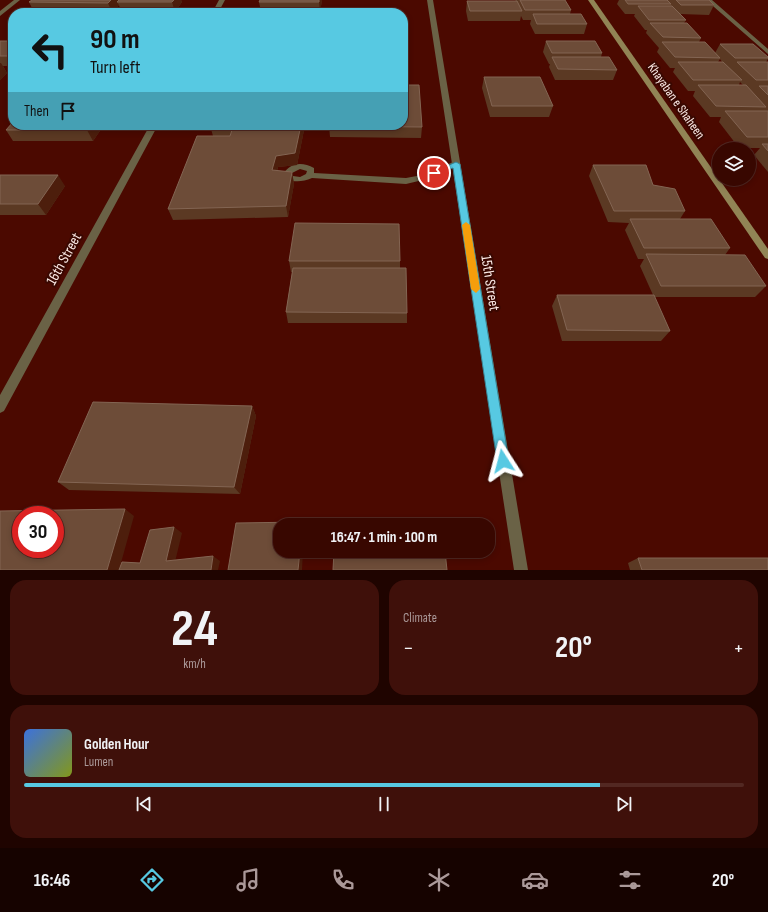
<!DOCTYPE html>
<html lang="en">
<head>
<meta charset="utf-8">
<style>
  body { margin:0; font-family:"Sofia Sans Condensed",sans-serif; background:#3f100a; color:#f1f3f6; height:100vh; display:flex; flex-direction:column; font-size:15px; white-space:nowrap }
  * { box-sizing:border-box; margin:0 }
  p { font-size:13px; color:#ab9999 }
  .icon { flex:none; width:22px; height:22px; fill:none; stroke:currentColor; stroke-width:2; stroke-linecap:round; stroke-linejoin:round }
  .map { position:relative; height:570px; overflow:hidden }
  .drawer { display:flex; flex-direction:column; gap:10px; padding:10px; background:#1f0400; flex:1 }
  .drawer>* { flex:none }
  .hud { position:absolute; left:8px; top:8px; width:400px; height:122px; border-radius:16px; box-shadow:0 2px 6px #0003,0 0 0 1px #522822; background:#57c9e2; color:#111; overflow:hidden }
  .controls { position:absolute; left:712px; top:142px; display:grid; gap:8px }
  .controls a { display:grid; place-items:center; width:44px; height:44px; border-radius:50%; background:#380700; box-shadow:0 2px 6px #0003,0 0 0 1px #522822; font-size:20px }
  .speed { position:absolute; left:12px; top:506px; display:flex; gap:8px; font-size:20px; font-weight:700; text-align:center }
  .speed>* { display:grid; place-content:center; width:52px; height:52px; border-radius:50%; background:#380700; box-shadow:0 2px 6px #0003,0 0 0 1px #522822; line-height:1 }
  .speed .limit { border:6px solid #d22; background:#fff; color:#111 }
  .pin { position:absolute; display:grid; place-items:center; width:34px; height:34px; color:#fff; margin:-17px; border:2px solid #fff; border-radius:50%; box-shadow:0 1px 4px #0007 }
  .me { position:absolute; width:44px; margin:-22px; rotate:351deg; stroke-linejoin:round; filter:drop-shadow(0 0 3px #0008) }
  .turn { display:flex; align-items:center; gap:14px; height:84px; padding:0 16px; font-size:18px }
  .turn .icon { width:52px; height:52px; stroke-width:2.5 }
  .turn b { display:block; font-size:28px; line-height:34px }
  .then { display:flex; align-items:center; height:38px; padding:0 16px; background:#0003; gap:8px; font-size:15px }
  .big { font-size:30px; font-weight:700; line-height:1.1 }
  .drawer .card { flex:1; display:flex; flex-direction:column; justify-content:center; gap:6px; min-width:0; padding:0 14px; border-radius:16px; background:#3f100a }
  .drawer .dial { align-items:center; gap:0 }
  .dial b { font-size:52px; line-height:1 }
  .song { display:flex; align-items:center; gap:12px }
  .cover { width:48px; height:48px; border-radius:6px; background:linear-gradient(135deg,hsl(220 70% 55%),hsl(70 70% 35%)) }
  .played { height:4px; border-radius:2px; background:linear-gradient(90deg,#57c9e2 80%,#522822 80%) }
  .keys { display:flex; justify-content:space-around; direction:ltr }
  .heat { display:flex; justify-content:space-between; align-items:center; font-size:22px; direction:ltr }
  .drawer .tiles { flex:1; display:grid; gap:10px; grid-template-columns:1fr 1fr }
  .card:last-child { grid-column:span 2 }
  .trip { position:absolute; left:273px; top:518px; width:222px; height:40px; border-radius:16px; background:#380700; box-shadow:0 2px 6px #0003,0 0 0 1px #522822; font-weight:700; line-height:40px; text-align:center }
  .menu { display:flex; height:64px; justify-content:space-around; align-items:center; background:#160300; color:#ab9999 }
  .menu .icon { width:28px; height:28px }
  .menu .current { color:#57c9e2 }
  .menu b { font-size:18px; color:#f1f3f6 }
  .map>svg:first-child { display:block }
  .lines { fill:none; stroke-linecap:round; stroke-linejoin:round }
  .lane { fill:#6a6246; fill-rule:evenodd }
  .street { fill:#6a6246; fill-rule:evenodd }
  .secondary { fill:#918455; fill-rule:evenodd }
  .wall { fill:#5b3923; fill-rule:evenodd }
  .shaded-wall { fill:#4d1e0c }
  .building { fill:#6d4c38; stroke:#836553; fill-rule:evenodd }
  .route { fill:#57c9e2; stroke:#398393 }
  .slow { fill:#f59e0b }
  .labels { text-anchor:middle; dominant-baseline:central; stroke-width:4; stroke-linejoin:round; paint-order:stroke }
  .far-street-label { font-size:13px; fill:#fdebe7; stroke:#390801 }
  .street-label { font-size:15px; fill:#fdebe7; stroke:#390801 }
</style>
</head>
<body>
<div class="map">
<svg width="768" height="570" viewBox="0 0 768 570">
  <rect width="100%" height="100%" fill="#4b0900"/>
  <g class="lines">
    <path class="lane" d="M453 162H459L460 164 427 179 406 184 312 178C303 182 296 182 287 180L284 173C291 162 303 162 314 168V173L406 178 422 175ZM300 169 307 171 306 174 300 177 293 176 292 173Z"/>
    <path class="street" d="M14 0H20L0 16V11Z
      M219 0H225L218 13H212Z
      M427 0H433L528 570H514Z
      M706 0H712L768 49V54Z
      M150 125H158L4 411 0 413V395Z"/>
    <path class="secondary" d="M588 0H594L768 249V259L765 258Z"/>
  </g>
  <path class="wall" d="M32 0H181L182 2 175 12H121L119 5 112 12H34L29 2Z
    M260 0H322L320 12H261L259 2Z
    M516 0H565L571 10 570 14 587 24 584 34H535L530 24 531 20H523L521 16 520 21H468L466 11 467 1H515Z
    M619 0H709L714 5 709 15 680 14 686 20 684 23 701 38 699 42 715 53 720 44 768 57V59L766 62H768V172L754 155 760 148H739L719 122 721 117H710L693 96 695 91H688L673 72 675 68H670L657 52 659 48 646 33 647 30H645L634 16 635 14H625L617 4ZM720 59 722 62H718ZM740 82 743 85H739Z
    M0 41H13V66H3L7 73 0 80Z
    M546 41 602 53 601 57 617 70 613 80H555L549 67 550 64H549L543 52Z
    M484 77 553 106 549 117H490L482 88Z
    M104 125 93 141H13L6 130Z
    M213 125H305L297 165 278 167 277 171 292 172 294 184 288 217 173 220 168 209 213 136 211 129Z
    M329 126 422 127 421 138 330 137Z
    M593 165 653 185 685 211 680 219 730 248 725 255 766 286 755 297H654L670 331 661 341H562L552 306 557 295H653L640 266 644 259H638L625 230 629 223 608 222 589 176Z
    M0 175 65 186 46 215H0Z
    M289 261H400V268L407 313V323H288L286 312 292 272H291Z
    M252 406 256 416 240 494 69 490 58 482Z
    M638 558 768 570H630L628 563Z"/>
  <path class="shaded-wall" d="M111 0H123L117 2 119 5 112 12 108 3Z
    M174 0H181L182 2 175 12 172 2Z
    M319 0H322L320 12 319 2Z
    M0 63H1L7 73 0 80Z
    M91 125H104L93 141 87 130Z
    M301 125H305L297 165 278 167 274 182 272 170 276 156Z
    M292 172 294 184 288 217 286 206Z
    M58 175 65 186 46 215 38 204Z
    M252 406 256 416 240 494 234 487Z
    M125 509 134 516 119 570H107Z
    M174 527 182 533 174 566 166 561Z
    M300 551H303L302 570H298Z
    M213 556 220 561 218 570H211Z"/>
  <path class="building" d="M32 0H111L108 3 29 2Z
    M119 0H174L172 2H117Z
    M260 0H319V2H259Z
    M520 0H565L571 10H525Z
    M625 0H667L671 4H628Z
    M676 0H709L714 5H681Z
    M467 1H517L522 11H470Z
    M638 6H672L686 20H649Z
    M533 14H581L587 24H537Z
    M650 23H687L701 38 663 37Z
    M0 41H13V56H0Z
    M546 41H595L602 53H552Z
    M662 42H705L720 58 675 57Z
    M720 44H753L768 57V58H735Z
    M552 57H609L617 70 558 69Z
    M678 62H723L742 80H693Z
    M737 62H768V80H756Z
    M484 77H540L553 106H492Z
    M403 85H419L422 127 329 126V125H403Z
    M698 85H746L766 107 716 106Z
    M759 86H768V95Z
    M725 111H768V137H747Z
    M13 122V125H91L87 130H6Z
    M213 125H301L295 153 276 156 272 170 292 172 286 206 168 209 197 136H230L232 130 211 129Z
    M762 144H768V151Z
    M593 165H646L653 185 675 189 685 211H614Z
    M0 175H58L38 204H0Z
    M630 219H711L730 248H644Z
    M295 223 399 224 400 261H289Z
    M646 254 745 255 766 286H661Z
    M293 268H406L407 313 286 312Z
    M557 295H654L670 331 567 330Z
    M93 402 252 406 234 487 58 482Z
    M125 509 107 570H0V511ZM21 515H55V549H21Z
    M302 522V525H280V551H300L298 570H228L236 523Z
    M174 527 166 561 213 556 211 570H119L122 562 140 563 150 530Z
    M334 551H445L447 570H333Z
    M638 558H768V570H642Z"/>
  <path class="route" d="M456 162 460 164 509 461 507 465 503 467 499 465 497 461 453 168 434 175 431 173Z"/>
  <path class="slow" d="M466 222 470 225 480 289 476 293 471 289 462 225Z"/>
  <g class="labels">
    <g class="far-street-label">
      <text transform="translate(676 101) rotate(55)">Khayaban e Shaheen</text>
    </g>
    <g class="street-label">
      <text transform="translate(64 259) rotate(-61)">16th Street</text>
      <text transform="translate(490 283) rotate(81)">15th Street</text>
    </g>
  </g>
</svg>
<div class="controls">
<a><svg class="icon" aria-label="layers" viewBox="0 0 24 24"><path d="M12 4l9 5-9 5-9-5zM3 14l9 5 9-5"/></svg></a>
</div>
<div class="speed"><div class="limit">30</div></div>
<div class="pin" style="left:434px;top:173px;background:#d93025"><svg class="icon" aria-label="arrive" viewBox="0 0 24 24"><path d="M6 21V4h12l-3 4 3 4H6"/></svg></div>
<svg class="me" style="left:503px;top:461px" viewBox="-20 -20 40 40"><path d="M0-17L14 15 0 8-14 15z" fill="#57c9e2" stroke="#fff" stroke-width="4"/></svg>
<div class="trip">16:47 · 1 min · 100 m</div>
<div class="hud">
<div class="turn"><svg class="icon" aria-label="left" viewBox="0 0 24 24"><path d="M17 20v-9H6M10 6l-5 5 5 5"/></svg><div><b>90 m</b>Turn left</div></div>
<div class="then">Then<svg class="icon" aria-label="arrive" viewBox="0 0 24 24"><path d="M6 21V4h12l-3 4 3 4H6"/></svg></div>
</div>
</div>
<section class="drawer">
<div class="tiles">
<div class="card dial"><b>24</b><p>km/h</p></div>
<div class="card"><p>Climate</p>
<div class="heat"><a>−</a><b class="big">20°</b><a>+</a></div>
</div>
<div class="card">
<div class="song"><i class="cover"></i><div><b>Golden Hour</b><p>Lumen</p></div></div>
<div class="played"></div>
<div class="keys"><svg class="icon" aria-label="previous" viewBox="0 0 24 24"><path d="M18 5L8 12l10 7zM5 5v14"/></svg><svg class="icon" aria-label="pause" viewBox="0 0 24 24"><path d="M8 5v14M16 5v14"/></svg><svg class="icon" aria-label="next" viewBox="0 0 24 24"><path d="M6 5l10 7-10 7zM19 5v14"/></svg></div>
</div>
</div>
</section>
<nav class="menu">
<b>16:46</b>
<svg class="icon current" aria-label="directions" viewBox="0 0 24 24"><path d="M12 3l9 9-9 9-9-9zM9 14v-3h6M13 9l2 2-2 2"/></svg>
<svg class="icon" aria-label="music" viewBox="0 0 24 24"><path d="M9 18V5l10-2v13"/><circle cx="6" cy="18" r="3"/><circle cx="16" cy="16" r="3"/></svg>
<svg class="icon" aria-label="phone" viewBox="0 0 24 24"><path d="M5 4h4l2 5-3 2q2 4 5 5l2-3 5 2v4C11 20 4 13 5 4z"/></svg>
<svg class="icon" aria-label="climate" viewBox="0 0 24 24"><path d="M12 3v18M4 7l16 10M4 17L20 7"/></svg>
<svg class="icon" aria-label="car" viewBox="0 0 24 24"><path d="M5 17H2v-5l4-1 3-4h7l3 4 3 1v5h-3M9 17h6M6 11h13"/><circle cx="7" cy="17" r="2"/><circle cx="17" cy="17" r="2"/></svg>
<svg class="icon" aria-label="filters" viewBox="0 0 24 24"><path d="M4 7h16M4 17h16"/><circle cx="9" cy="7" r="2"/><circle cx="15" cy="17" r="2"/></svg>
<b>20°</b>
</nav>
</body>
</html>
